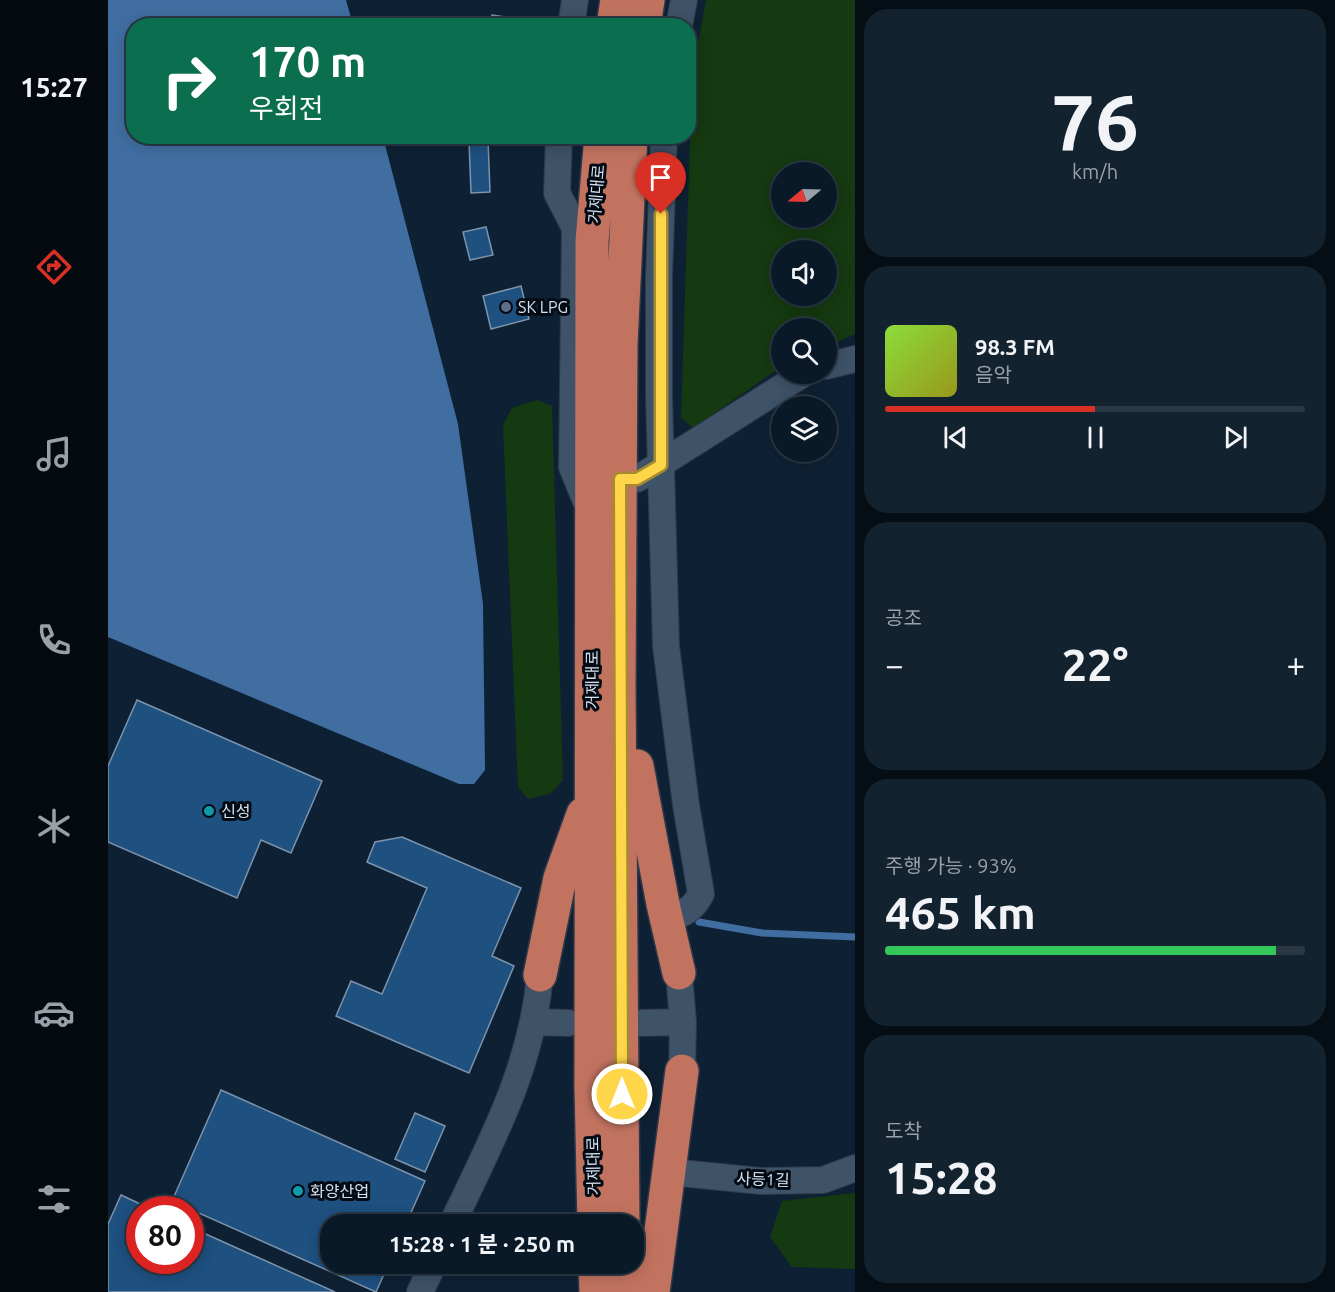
<!DOCTYPE html>
<html lang="ko">
<head>
<meta charset="utf-8">
<style>
  body { margin:0; font-family:Ubuntu,"Noto Sans KR",sans-serif; background:#13222f; color:#f1f3f6; height:100vh; display:flex; flex-direction:column; font-size:22px; white-space:nowrap }
  * { box-sizing:border-box; margin:0 }
  p { font-size:20px; color:#99a0a7 }
  .icon { flex:none; width:33px; height:33px; fill:none; stroke:currentColor; stroke-width:2; stroke-linecap:round; stroke-linejoin:round }
  .map { position:relative; flex:1; overflow:hidden }
  .drawer { display:flex; flex-direction:column; gap:9px; padding:9px; background:#060e15; width:480px }
  .drawer>* { flex:none }
  .top-card { position:absolute; left:18px; top:18px; width:570px; height:126px; border-radius:24px; box-shadow:0 3px 15px #0003,0 0 0 2px #2a3844; background:#0b6e4f; color:#fff; overflow:hidden }
  .needle { width:39px; rotate:251deg }
  .buttons { position:absolute; left:663px; top:162px; display:grid; gap:12px }
  .buttons a { display:grid; place-items:center; width:66px; height:66px; border-radius:50%; background:#0a1927; box-shadow:0 3px 15px #0003,0 0 0 2px #2a3844; font-size:30px }
  .speed { position:absolute; left:18px; top:1196px; display:flex; gap:12px; font-size:30px; font-weight:700; text-align:center }
  .speed>* { display:grid; place-content:center; width:78px; height:78px; border-radius:50%; background:#0a1927; box-shadow:0 3px 15px #0003,0 0 0 2px #2a3844; line-height:1 }
  .speed .limit { border:9px solid #d22; background:#fff; color:#111 }
  .pin { position:absolute; display:grid; place-items:center; width:51px; height:51px; color:#fff; margin:-62px -26px; border-radius:50% 50% 50% 0; rotate:-45deg; box-shadow:0 0 6px #0007 }
  .pin .icon { rotate:45deg }
  .me { position:absolute; width:66px; margin:-33px; rotate:0deg; stroke-linejoin:round; filter:drop-shadow(0 0 4px #0008) }
  .turn { display:flex; align-items:center; gap:21px; height:126px; padding:0 24px; font-size:27px }
  .turn .icon { width:78px; height:78px; stroke-width:2.5 }
  .turn b { display:block; font-size:42px; line-height:51px }
  .big { font-size:45px; font-weight:700; line-height:1.1 }
  .drawer .card { flex:1; display:flex; flex-direction:column; justify-content:center; gap:9px; min-width:0; padding:0 21px; border-radius:24px; background:#13222f }
  .drawer .dial { align-items:center; gap:0 }
  .dial b { font-size:78px; line-height:1 }
  .song { display:flex; align-items:center; gap:18px }
  .cover { width:72px; height:72px; border-radius:9px; background:linear-gradient(135deg,hsl(90 70% 55%),hsl(60 70% 35%)) }
  .played { height:6px; border-radius:3px; background:linear-gradient(90deg,#d93025 50%,#2a3844 50%) }
  .keys { display:flex; justify-content:space-around; direction:ltr }
  .heat { display:flex; justify-content:space-between; align-items:center; font-size:33px; direction:ltr }
  .charge { height:9px; border-radius:4px; background:linear-gradient(90deg,#34c759 93%,#2a3844 0) }
  .trip { position:absolute; left:212px; top:1214px; width:324px; height:60px; border-radius:24px; background:#0a1927; box-shadow:0 3px 15px #0003,0 0 0 2px #2a3844; font-weight:700; line-height:60px; text-align:center }
  main { display:flex; flex:1; min-height:0 }
  .tabs { display:flex; flex-direction:column; width:108px; justify-content:space-around; align-items:center; background:#040a10; color:#99a0a7 }
  .tabs .icon { width:42px; height:42px }
  .tabs .current { color:#d93025 }
  .tabs b { font-size:27px; color:#f1f3f6 }
  .map>svg:first-child { display:block }
  .green { fill:#153910; fill-rule:evenodd }
  .water { fill:#406ea1 }
  .lines { fill:none; stroke-linecap:round; stroke-linejoin:round }
  .stream { stroke:#406ea1; stroke-width:7 }
  .building { fill:#1e5080; stroke:#7d93ab; stroke-width:1.5 }
  .minor-casing { stroke:#2f3949; stroke-width:28 }
  .highway-casing { stroke:#2f3949; stroke-width:36 }
  .minor { stroke:#3e5268; stroke-width:26 }
  .highway { stroke:#c27360; stroke-width:33 }
  .route-casing { stroke:#a68a30; stroke-width:15 }
  .route { stroke:#ffd54a; stroke-width:10 }
  .service-dot { fill:#5c6f8a; stroke:#040a13; stroke-width:2 }
  .culture-dot { fill:#0f9aa8; stroke:#040a13; stroke-width:2 }
  .labels { text-anchor:middle; dominant-baseline:central; stroke-width:6; stroke-linejoin:round; paint-order:stroke }
  .street-label { font-size:16px; fill:#d4e0ed; stroke:#040a13 }
  .poi-label { font-size:16px; fill:#d4e0ed; stroke:#040a13; text-anchor:start }
</style>
</head>
<body>
<main>
<nav class="tabs">
<b>15:27</b>
<svg class="icon current" aria-label="directions" viewBox="0 0 24 24"><path d="M12 3l9 9-9 9-9-9zM9 14v-3h6M13 9l2 2-2 2"/></svg>
<svg class="icon" aria-label="music" viewBox="0 0 24 24"><path d="M9 18V5l10-2v13"/><circle cx="6" cy="18" r="3"/><circle cx="16" cy="16" r="3"/></svg>
<svg class="icon" aria-label="phone" viewBox="0 0 24 24"><path d="M5 4h4l2 5-3 2q2 4 5 5l2-3 5 2v4C11 20 4 13 5 4z"/></svg>
<svg class="icon" aria-label="climate" viewBox="0 0 24 24"><path d="M12 3v18M4 7l16 10M4 17L20 7"/></svg>
<svg class="icon" aria-label="car" viewBox="0 0 24 24"><path d="M5 17H2v-5l4-1 3-4h7l3 4 3 1v5h-3M9 17h6M6 11h13"/><circle cx="7" cy="17" r="2"/><circle cx="17" cy="17" r="2"/></svg>
<svg class="icon" aria-label="filters" viewBox="0 0 24 24"><path d="M4 7h16M4 17h16"/><circle cx="9" cy="7" r="2"/><circle cx="15" cy="17" r="2"/></svg>
</nav>
<div class="map">
<svg width="747" height="1292" viewBox="0 0 747 1292">
  <rect width="100%" height="100%" fill="#0e2134"/>
  <path class="green" d="M598 0H747V334L719 347 718 328H674L673 367 585 428 573 418 584 78ZM674 172H718V218H674ZM674 250H718V296H674Z
    M429 400 444 406 455 780 442 794 420 799 410 787 395 425 404 408Z
    M747 1193V1269L684 1267 662 1237 674 1201Z"/>
  <path class="water" d="M0 0H238L245 25 26 26V136L275 137 350 424 375 604 377 770 366 784H351L0 637Z"/>
  <g class="lines">
    <path class="stream" d="M591 922 654 933 747 937"/>
  </g>
  <path class="building" d="M384 15 435 23V26H383Z
    M380 140 382 192 363 193 361 141Z
    M378 227 385 255 362 260 355 232Z
    M413 286 421 319 383 329 375 296Z
    M29 700 214 781 183 853 153 840 129 898 0 842V766Z
    M294 837 413 888 384 956 406 966 361 1073 228 1016 243 981 274 994 319 888 259 862 267 842Z
    M113 1090 317 1181 298 1224H222V1263H281L268 1292 64 1201Z
    M307 1113 337 1126 317 1172 287 1159Z
    M13 1195 43 1209H32V1260H82V1227L227 1292H0V1224Z"/>
  <g class="lines">
    <g class="minor-casing">
      <path id="minor" d="M463 26 467 0
        M571 26 576 0
        M451 136 449 193 467 228 464 467 480 506
        M556 136 551 277V397L558 646 578 805 593 894C585 910 574 914 559 920
        M718 366 747 359
        M512 479H529L695 374
        M571 973 575 1022 574 1071
        M426 1022 460 1023
        M534 1023 575 1022
        M562 1172 653 1181 715 1180 747 1168
        M344 1224C383 1142 424 1067 432 975
        M312 1292 326 1263"/>
    </g>
    <g class="highway-casing">
      <path id="highway" d="M505 26 509 0
        M536 26 540 0
        M529 766 555 904 571 973
        M432 975 452 878 475 814
        M486 1224 483 1086 484 241 493 136
        M515 1224 511 685 513 344 523 136
        M487 1263 488 1292
        M515 1263 516 1292
        M545 1292 574 1071"/>
    </g>
    <use href="#minor" class="minor"/>
    <use href="#highway" class="highway"/>
  </g>
  <g class="lines">
    <g class="route-casing">
      <path id="route" d="M514 1094 512 479H529L553 465V214"/>
    </g>
    <use href="#route" class="route"/>
  </g>
  <circle class="service-dot" cx="398" cy="307" r="6"/>
  <g class="culture-dot">
    <circle cx="101" cy="811" r="6"/>
    <circle cx="190" cy="1191" r="6"/>
  </g>
  <g class="labels">
    <g class="street-label">
      <text transform="translate(488 194) rotate(-85)">거제대로</text>
      <text transform="translate(484 680) rotate(-90)">거제대로</text>
      <text transform="translate(485 1166) rotate(-91)">거제대로</text>
      <text transform="translate(655 1179) rotate(2)">사등1길</text>
    </g>
    <g class="poi-label">
      <text x="410" y="307">SK LPG</text>
      <text x="113" y="811">신성</text>
      <text x="202" y="1191">화양산업</text>
    </g>
  </g>
</svg>
<div class="buttons">
<a><svg class="needle" viewBox="-14 -14 28 28"><path d="M0-13l5 13h-10z" fill="#e53935"/><path d="M0 13l5-13h-10z" fill="#99a0a7"/></svg></a>
<a><svg class="icon" aria-label="sound" viewBox="0 0 24 24"><path d="M4 9h4l5-4v14l-5-4H4zM17 9q2 3 0 6"/></svg></a>
<a><svg class="icon" aria-label="search" viewBox="0 0 24 24"><circle cx="10" cy="10" r="6"/><path d="M15 15l6 6"/></svg></a>
<a><svg class="icon" aria-label="layers" viewBox="0 0 24 24"><path d="M12 4l9 5-9 5-9-5zM3 14l9 5 9-5"/></svg></a>
</div>
<div class="speed"><div class="limit">80</div></div>
<div class="pin" style="left:553px;top:214px;background:#d93025"><svg class="icon" aria-label="arrive" viewBox="0 0 24 24"><path d="M6 21V4h12l-3 4 3 4H6"/></svg></div>
<svg class="me" style="left:514px;top:1094px" viewBox="-20 -20 40 40"><circle r="17" fill="#ffd54a" stroke="#fff" stroke-width="3"/><path d="M0-11L8 9 0 5-8 9z" fill="#fff"/></svg>
<div class="trip">15:28 · 1 분 · 250 m</div>
<div class="top-card">
<div class="turn"><svg class="icon" aria-label="right" viewBox="0 0 24 24"><path d="M7 20v-9h11M14 6l5 5-5 5"/></svg><div><b>170 m</b>우회전</div></div>
</div>
</div>
<section class="drawer">
<div class="card dial"><b>76</b><p>km/h</p></div>
<div class="card">
<div class="song"><i class="cover"></i><div><b>98.3 FM</b><p>음악</p></div></div>
<div class="played"></div>
<div class="keys"><svg class="icon" aria-label="previous" viewBox="0 0 24 24"><path d="M18 5L8 12l10 7zM5 5v14"/></svg><svg class="icon" aria-label="pause" viewBox="0 0 24 24"><path d="M8 5v14M16 5v14"/></svg><svg class="icon" aria-label="next" viewBox="0 0 24 24"><path d="M6 5l10 7-10 7zM19 5v14"/></svg></div>
</div>
<div class="card"><p>공조</p>
<div class="heat"><a>−</a><b class="big">22°</b><a>+</a></div>
</div>
<div class="card"><p>주행 가능 · 93%</p><b class="big">465 km</b><div class="charge"></div></div>
<div class="card"><p>도착</p><b class="big">15:28</b></div>
</section>
</main>
</body>
</html>
